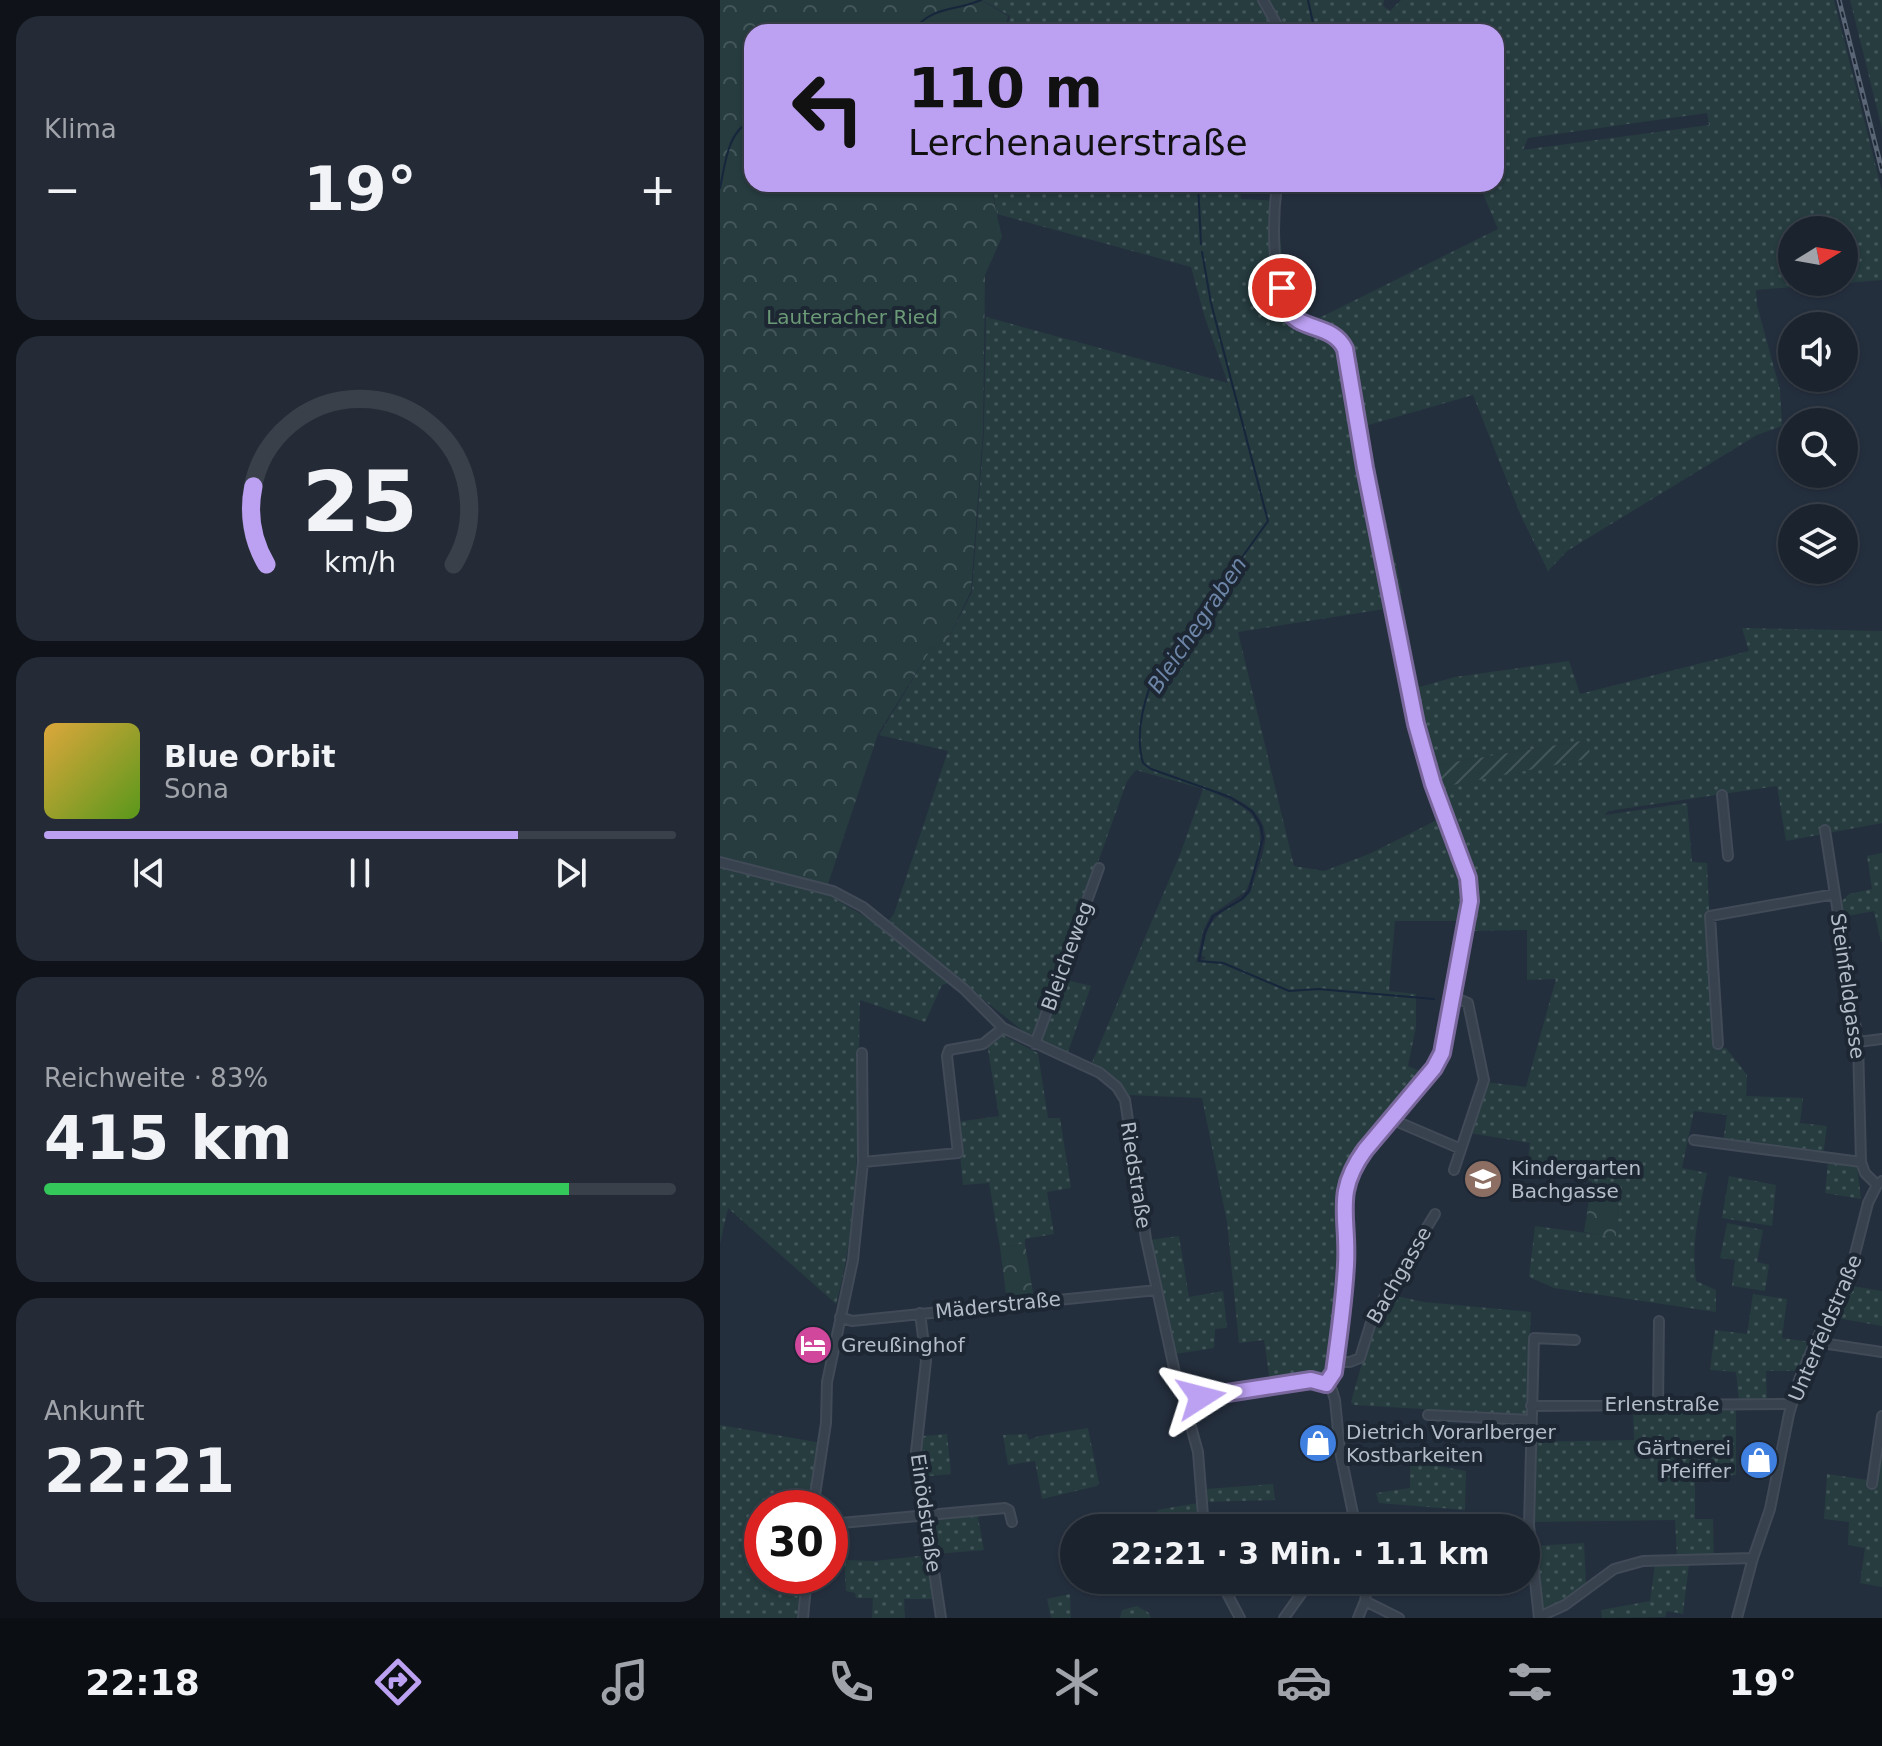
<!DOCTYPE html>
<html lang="de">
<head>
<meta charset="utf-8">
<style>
  body { margin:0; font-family:"DejaVu Sans",sans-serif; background:#242b36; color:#f1f3f6; height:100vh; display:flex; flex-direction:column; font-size:30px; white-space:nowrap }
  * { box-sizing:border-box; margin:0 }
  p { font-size:26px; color:#a0a4aa }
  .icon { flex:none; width:44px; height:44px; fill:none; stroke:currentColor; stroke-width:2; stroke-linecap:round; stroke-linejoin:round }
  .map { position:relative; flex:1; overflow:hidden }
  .drawer { display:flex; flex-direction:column; gap:16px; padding:16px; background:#0f1319; width:720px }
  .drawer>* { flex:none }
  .banner { position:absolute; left:24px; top:24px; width:760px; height:168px; border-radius:24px; box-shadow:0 2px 6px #0004,0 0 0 2px #39404a; background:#bca0f2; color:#111; overflow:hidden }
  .needle { width:52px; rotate:79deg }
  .tools { position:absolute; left:1058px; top:216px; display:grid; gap:16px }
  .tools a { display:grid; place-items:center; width:80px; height:80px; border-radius:50%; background:#1b232e; box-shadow:0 2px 6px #0004,0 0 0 2px #39404a; font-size:40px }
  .speed { position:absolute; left:24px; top:1490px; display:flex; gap:16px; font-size:40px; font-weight:700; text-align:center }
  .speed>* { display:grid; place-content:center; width:104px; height:104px; border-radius:50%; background:#1b232e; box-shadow:0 2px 6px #0004,0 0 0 2px #39404a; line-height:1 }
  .speed .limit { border:12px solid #d22; background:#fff; color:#111 }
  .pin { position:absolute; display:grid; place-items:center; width:68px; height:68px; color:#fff; margin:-34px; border:4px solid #fff; border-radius:50%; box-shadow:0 2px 8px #0007 }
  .me { position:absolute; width:88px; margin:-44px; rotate:81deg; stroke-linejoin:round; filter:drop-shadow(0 0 6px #0008) }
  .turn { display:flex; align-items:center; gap:28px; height:168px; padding:0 32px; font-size:36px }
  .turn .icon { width:104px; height:104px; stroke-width:2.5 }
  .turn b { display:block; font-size:56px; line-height:68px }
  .big { font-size:60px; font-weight:600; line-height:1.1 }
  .drawer .tile { flex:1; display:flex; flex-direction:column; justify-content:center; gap:12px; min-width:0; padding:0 28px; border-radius:24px; background:#242b36 }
  .drawer .dial { align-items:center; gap:0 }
  .dial svg { height:208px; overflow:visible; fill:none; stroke:#39404a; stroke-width:7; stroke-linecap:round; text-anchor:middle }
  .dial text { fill:#f1f3f6; stroke:none }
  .song { display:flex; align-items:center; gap:24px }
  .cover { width:96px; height:96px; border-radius:12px; background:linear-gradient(135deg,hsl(40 70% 55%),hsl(90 70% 35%)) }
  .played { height:8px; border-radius:4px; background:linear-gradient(90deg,#bca0f2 75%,#39404a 75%) }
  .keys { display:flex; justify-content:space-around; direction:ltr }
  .heat { display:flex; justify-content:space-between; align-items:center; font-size:44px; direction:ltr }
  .charge { height:12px; border-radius:6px; background:linear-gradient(90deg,#34c759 83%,#39404a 0) }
  .trip { position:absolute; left:340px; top:1514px; width:480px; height:80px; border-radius:40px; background:#1b232e; box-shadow:0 2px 6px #0004,0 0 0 2px #39404a; font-weight:600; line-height:80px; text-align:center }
  .dock { display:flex; height:128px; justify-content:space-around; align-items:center; background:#0b0e12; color:#a0a4aa }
  .dock .icon { width:56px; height:56px }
  .dock .current { color:#bca0f2 }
  .dock b { font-size:36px; color:#f1f3f6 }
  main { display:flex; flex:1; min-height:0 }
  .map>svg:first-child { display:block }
  .grass { fill:url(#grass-dots); fill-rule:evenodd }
  .park { fill:url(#park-crowns) }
  .garden { fill:url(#garden-furrows) }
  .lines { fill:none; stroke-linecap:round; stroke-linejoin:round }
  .stream { stroke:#17263c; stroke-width:2 }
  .minor-casing { stroke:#414a57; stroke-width:12 }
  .minor { stroke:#38414e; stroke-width:8 }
  .rail-casing { stroke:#5a6575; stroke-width:5 }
  .rail { stroke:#1d2633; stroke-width:2; stroke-dasharray:6; stroke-linecap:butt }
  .route-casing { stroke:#7a689d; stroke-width:20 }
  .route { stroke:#bca0f2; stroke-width:14 }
  .labels { text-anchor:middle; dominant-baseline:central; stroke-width:8; stroke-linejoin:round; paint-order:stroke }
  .park-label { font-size:20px; fill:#6b9a76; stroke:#1d2633 }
  .street-label { font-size:20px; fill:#b4bcc9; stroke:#1d2633 }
  .poi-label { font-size:20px; fill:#b4bcc9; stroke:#1d2633; text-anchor:start }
  .water-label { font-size:22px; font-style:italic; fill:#6d86a8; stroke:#1d2633 }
</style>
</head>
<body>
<main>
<section class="drawer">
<div class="tile"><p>Klima</p>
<div class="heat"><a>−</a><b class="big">19°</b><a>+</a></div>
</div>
<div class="tile dial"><svg viewBox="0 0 100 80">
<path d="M14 69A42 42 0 1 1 86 69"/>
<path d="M14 69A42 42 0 0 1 9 39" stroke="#bca0f2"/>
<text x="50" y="56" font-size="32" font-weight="700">25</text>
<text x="50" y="72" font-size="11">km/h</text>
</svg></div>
<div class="tile">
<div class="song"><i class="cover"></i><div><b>Blue Orbit</b><p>Sona</p></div></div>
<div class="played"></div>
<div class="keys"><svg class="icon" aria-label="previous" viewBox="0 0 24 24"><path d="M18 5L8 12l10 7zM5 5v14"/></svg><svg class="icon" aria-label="pause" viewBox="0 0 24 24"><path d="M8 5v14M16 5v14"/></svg><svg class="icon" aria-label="next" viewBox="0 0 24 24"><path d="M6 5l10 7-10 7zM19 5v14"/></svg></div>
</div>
<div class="tile"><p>Reichweite · 83%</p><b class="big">415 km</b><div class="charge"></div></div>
<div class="tile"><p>Ankunft</p><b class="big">22:21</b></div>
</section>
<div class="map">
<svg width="1162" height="1618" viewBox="0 0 1162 1618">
  <defs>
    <pattern id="grass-dots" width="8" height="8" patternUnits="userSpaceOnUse" patternTransform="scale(2)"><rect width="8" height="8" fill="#263c3f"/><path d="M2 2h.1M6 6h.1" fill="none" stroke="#435659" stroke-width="1.8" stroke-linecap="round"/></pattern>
    <pattern id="park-crowns" width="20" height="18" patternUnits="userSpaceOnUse" patternTransform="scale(2)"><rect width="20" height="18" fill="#263c3f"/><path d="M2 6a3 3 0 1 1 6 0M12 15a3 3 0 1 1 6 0" fill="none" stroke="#435659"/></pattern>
    <pattern id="garden-furrows" width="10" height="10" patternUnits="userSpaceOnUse" patternTransform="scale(2)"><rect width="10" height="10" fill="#263c3f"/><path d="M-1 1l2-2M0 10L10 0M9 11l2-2" fill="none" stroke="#435659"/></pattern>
  </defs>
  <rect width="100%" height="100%" fill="#242f3e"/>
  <path class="grass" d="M262 0H664L663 6 670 11 681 0H1114L1162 191V280L1036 290 1037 305 1060 390 1062 426 1037 435 847 551 828 571 801 516 753 395 645 426 682 593 668 594 671 608 518 632 574 866 604 871 649 854 725 816 717 788 867 740 710 766 697 743 685 691 735 677 849 661 860 694 1029 651 1022 628 1162 631V823L1066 841 1057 786 888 811 885 815 967 803 972 862 987 863 995 1048H1006L1027 1075 1026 1096 1083 1098 1080 1123 1107 1126 1103 1155 1003 1142 1007 1115 974 1111 962 1168 987 1173C979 1210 971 1243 976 1281L996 1290V1312L834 1288 809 1277 815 1226 896 1237 899 1186 807 1169 810 1143 749 1133 766 1082 806 1087 836 979 807 980V930L747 931 744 921H675L669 991 696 994V1027L688 1066 705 1073 630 1170 620 1204 624 1261 608 1375 550 1382 544 1340 519 1343 507 1222 482 1098 407 1095 391 1076 371 1065 461 852 483 789 416 770 407 781 317 1033 308 1035 239 980 222 985 205 1022 140 1000C137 1101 143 1206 116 1304L8 1208 0 1244V867L105 893 163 927 174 914 228 751 159 735 213 646 227 641 252 592 264 430 266 317 508 383 485 318 471 267 277 214 271 184H519L521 199 561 201C556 220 564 294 576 308 581 314 591 315 599 318L778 229 759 184H776V32H286L290 16ZM987 113 989 125 803 150 808 138ZM1072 230H1124V282H1072ZM490 790C514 795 549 811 545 842 543 858 535 875 531 891 522 905 505 907 495 919 486 928 484 943 481 955L486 958 476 963 483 931 491 915 526 891C535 868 551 832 529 812 518 801 500 797 490 790Z
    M1130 0H1162V129Z
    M1162 853V942H1161L1154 911 1122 917 1120 903 1129 894 1152 889 1147 856Z
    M343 979 371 986 347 1055 322 1044 321 1039Z
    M280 1034 318 1053 328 1118H340L351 1188 327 1192 334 1234 305 1239V1244L280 1247 269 1183 243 1185 237 1122 279 1116 267 1044Z
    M1108 1163 1137 1166 1141 1199 1105 1193Z
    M1009 1176 1056 1185 1052 1226 1002 1218Z
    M1007 1223 1043 1230 1037 1262 1049 1265 1045 1291 1012 1286 1015 1260 1000 1258Z
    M459 1236 469 1297 503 1291 507 1328 495 1329 494 1348 455 1354 430 1240Z
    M1132 1286 1162 1291V1326L1117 1318Z
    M1033 1294 1067 1299 1062 1338 1091 1342 1078 1371H1046L1047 1402H1019L1016 1372 990 1370 995 1330 1027 1334Z
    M676 1296 704 1302 811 1312 806 1417 715 1414 703 1409 634 1405 631 1402 651 1331 667 1297Z
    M1016 1408V1475L991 1476 990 1480 975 1481V1519H993L994 1557H957L955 1520 813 1522V1442L914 1440 913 1409Z
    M0 1425 101 1443 91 1508H42V1576H86L82 1618H0Z
    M368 1428 379 1483 377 1486 322 1499 315 1461 288 1465 283 1435 307 1434 309 1440 319 1436Z
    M1162 1432V1587L1140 1583 1145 1548 1128 1545 1129 1522 1104 1519 1107 1474 1155 1481Z
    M227 1434 231 1474 200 1477 198 1441 202 1436Z
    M690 1461 746 1471 745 1510 659 1503 656 1493 690 1488Z
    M553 1484 555 1500 486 1502V1489Z
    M478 1503 480 1528 439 1527 437 1510Z
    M257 1512 264 1550 215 1554 209 1524 211 1520Z
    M864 1543 866 1584 846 1601 822 1613 813 1546Z
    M208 1555 215 1599H184L185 1618H152L153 1598H136L135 1593 126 1591 124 1560 155 1561Z
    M935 1564H969L963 1614 947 1611 945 1617 882 1618 881 1610 930 1601Z
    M350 1594 351 1618H331L327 1599Z
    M417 1606 429 1613 431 1618H400L402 1610Z"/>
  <path class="park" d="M0 0H261L288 16 284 32H32V184H270L282 237 265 275 263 431 251 591 227 641 213 646 158 734 107 887 0 864Z
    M872 1181 899 1186 896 1238 864 1232Z
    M305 1244 314 1299 287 1302 280 1247Z"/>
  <path class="garden" d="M867 740 871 758 717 788 710 766Z"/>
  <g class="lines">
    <path class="stream" d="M588 0 595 32
      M192 32C211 6 232 12 261 0
      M478 184 481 244
      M0 188C5 166 7 130 32 121
      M482 252 491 303 548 521 430 686C422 709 416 739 423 763L431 769 510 797 532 811 541 826 543 838 529 891 522 899 493 916 485 932 479 961 503 963 569 991 598 989 714 999"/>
    <g class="minor-casing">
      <path id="minor" d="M543 0 561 32
        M557 184C553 215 549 295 575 317 595 333 618 324 627 355L645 468 696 724 703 754 748 878 750 901 722 1053 714 1068 645 1150 634 1164 626 1185 623 1217 626 1263 614 1372 606 1384
        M1002 795 1008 856
        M1105 830 1138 1042 1141 1162 1145 1173 1157 1185
        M0 862 113 891 143 907 244 989 283 1028 380 1073 397 1087 405 1100 426 1239 457 1382 462 1392 468 1395
        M1138 1042 1162 1039
        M315 1044 379 868
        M998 1044 990 916 1115 894
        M671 1119 741 1149
        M974 1140 1141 1162
        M143 1162 238 1153 227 1056 229 1050 263 1044 283 1028
        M734 1170 764 1080 748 1003 734 997
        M200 1313 206 1361 196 1452 221 1618
        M120 1317 132 1321 437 1290
        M1095 1342 1162 1352
        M615 1362H630L640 1358 653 1316 715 1214
        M606 1384 612 1390 615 1400 620 1451 636 1528
        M468 1395 481 1397 591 1380 606 1384
        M468 1395 464 1401 478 1452 484 1528
        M938 1403 939 1321
        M811 1406 1072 1404
        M708 1415 810 1420
        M1152 1484 1162 1416
        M93 1508 106 1423 107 1382 133 1260 143 1162 142 1053
        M110 1524 285 1508 289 1510 292 1522
        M500 1580 520 1618
        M645 1601 679 1618
        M819 1617 845 1605 894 1569 923 1561 1033 1558
        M83 1618 87 1576
        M564 1618 591 1580
        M638 1618 645 1601 648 1580
        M819 1618 809 1525 814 1338 855 1340
        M1017 1618 1033 1558 1050 1509 1069 1414 1079 1380 1095 1342 1128 1281 1148 1203 1157 1185 1162 1181"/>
    </g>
    <use href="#minor" class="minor"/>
    <g class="rail-casing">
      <path id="rail" d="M1119 0 1162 171"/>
    </g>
    <use href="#rail" class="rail"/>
  </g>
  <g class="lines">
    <g class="route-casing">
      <path id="route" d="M481 1397 591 1380 606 1384 614 1372C619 1337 624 1300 626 1265 629 1216 613 1194 645 1150L714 1068 722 1053 750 901 748 878 713 784 696 724 645 468 625 349C613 323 579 332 566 308 563 303 563 294 562 288"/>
    </g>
    <use href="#route" class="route"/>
  </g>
  <defs>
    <g id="school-disc" transform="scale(2)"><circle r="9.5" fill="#8d6e63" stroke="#1d2633"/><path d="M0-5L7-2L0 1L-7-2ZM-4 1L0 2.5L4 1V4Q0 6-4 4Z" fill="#fff"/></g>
    <g id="hotel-disc" transform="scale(2)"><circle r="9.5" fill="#d1479c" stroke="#1d2633"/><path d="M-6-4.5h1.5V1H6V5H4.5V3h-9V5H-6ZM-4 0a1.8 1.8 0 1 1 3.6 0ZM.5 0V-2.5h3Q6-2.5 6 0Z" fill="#fff"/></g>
    <g id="shop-disc" transform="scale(2)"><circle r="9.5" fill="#3f7fe0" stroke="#1d2633"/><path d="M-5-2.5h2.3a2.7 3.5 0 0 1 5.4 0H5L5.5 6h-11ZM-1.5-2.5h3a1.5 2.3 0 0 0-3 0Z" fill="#fff"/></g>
  </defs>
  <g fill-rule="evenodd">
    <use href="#school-disc" x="763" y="1179"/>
    <use href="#hotel-disc" x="93" y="1345"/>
    <use href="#shop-disc" x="598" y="1443"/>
    <use href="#shop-disc" x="1039" y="1460"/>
  </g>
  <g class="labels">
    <g class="park-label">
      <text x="132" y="317">Lauteracher Ried</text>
    </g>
    <g class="street-label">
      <text transform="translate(347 956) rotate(-70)">Bleicheweg</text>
      <text transform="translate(1128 986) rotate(82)">Steinfeldgasse</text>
      <text transform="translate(416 1175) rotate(81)">Riedstraße</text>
      <text transform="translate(679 1275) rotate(-60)">Bachgasse</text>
      <text transform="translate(278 1305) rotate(-6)">Mäderstraße</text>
      <text transform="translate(1105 1328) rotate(-67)">Unterfeldstraße</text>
      <text x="942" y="1404">Erlenstraße</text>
      <text transform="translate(206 1513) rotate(82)">Einödstraße</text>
    </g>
    <g class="poi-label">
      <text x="791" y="1168">Kindergarten<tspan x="791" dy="23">Bachgasse</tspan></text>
      <text x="121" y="1345">Greußinghof</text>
      <text x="626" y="1432">Dietrich Vorarlberger<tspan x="626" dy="23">Kostbarkeiten</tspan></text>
      <text x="1011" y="1448" text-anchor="end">Gärtnerei<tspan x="1011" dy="23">Pfeiffer</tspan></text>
    </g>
    <g class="water-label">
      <text transform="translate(477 625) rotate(-56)">Bleichegraben</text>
    </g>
  </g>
</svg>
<div class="tools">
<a><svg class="needle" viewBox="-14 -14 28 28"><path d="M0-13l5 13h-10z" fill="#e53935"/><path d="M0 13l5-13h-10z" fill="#a0a4aa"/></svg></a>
<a><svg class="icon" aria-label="sound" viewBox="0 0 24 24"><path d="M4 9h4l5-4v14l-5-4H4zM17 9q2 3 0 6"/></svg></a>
<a><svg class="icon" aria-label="search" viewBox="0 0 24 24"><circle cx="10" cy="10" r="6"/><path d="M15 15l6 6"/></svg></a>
<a><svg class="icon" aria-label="layers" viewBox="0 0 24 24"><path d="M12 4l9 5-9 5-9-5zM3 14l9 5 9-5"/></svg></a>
</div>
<div class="speed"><div class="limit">30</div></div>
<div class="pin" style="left:562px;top:288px;background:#d93025"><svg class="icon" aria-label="arrive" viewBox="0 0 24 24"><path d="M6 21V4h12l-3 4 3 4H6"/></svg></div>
<svg class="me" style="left:481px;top:1397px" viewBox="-20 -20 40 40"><path d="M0-17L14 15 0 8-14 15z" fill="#bca0f2" stroke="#fff" stroke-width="4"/></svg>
<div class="trip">22:21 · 3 Min. · 1.1 km</div>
<div class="banner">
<div class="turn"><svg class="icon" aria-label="left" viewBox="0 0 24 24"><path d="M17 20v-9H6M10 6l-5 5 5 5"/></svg><div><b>110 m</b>Lerchenauerstraße</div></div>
</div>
</div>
</main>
<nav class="dock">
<b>22:18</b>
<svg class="icon current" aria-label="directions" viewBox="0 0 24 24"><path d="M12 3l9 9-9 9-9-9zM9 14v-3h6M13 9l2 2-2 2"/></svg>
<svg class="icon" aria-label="music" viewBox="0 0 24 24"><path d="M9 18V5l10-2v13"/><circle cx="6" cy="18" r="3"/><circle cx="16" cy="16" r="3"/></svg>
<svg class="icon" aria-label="phone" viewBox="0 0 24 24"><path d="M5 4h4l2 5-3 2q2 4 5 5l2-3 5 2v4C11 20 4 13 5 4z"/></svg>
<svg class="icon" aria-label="climate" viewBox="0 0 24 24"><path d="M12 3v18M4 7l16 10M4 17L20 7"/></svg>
<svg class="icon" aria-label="car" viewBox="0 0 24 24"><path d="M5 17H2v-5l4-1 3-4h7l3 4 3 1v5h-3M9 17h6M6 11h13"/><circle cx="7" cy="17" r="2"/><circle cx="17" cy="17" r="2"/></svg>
<svg class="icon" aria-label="filters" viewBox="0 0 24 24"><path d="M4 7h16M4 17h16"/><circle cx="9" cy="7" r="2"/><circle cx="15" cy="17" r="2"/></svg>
<b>19°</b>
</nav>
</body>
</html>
